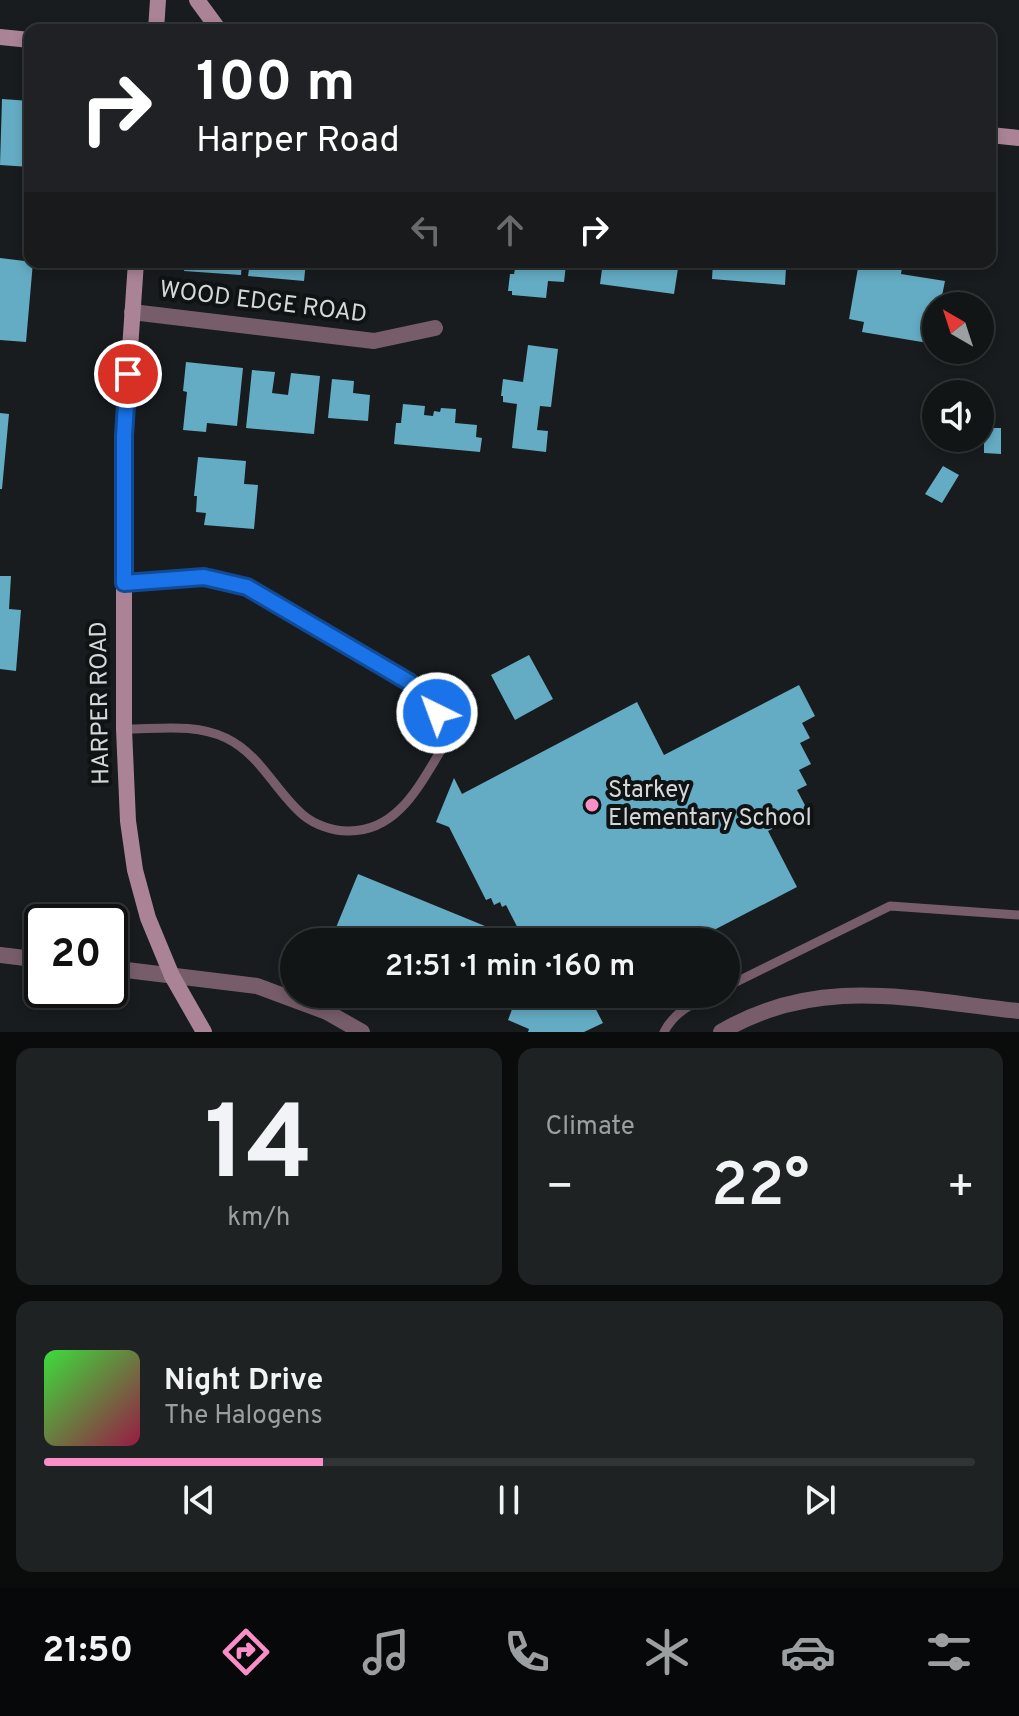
<!DOCTYPE html>
<html lang="en">
<head>
<meta charset="utf-8">
<style>
  body { margin:0; font-family:Overpass,sans-serif; background:#1f2223; color:#f1f3f6; height:100vh; display:flex; flex-direction:column; font-size:30px; white-space:nowrap }
  * { box-sizing:border-box; margin:0 }
  p { font-size:26px; color:#9c9fa1 }
  .icon { flex:none; width:44px; height:44px; fill:none; stroke:currentColor; stroke-width:2; stroke-linecap:round; stroke-linejoin:round }
  .map { position:relative; height:1032px; overflow:hidden }
  .panel { display:flex; flex-direction:column; gap:16px; padding:16px; background:#0a0c0c; flex:1 }
  .panel>* { flex:none }
  .banner { position:absolute; left:24px; top:24px; width:972px; height:244px; border-radius:16px; box-shadow:0 4px 12px #0003,0 0 0 2px #313435; background:#202124; color:#fff; overflow:hidden }
  .needle { width:52px; rotate:321deg }
  .buttons { position:absolute; left:922px; top:292px; display:grid; gap:16px }
  .buttons a { display:grid; place-items:center; width:72px; height:72px; border-radius:50%; background:#121516; box-shadow:0 4px 12px #0003,0 0 0 2px #313435; font-size:40px }
  .speed { position:absolute; left:24px; top:904px; display:flex; gap:16px; font-size:40px; font-weight:700; text-align:center }
  .speed>* { display:grid; place-content:center; width:104px; height:104px; border-radius:50%; background:#121516; box-shadow:0 4px 12px #0003,0 0 0 2px #313435; line-height:1 }
  .speed .limit { border:4px solid #111; border-radius:12px; background:#fff; color:#111 }
  .pin { position:absolute; display:grid; place-items:center; width:68px; height:68px; color:#fff; margin:-34px; border:4px solid #fff; border-radius:50%; box-shadow:0 2px 8px #0007 }
  .me { position:absolute; width:88px; margin:-44px; rotate:318deg; stroke-linejoin:round; filter:drop-shadow(0 0 6px #0008) }
  .turn { display:flex; align-items:center; gap:28px; height:168px; padding:0 40px; font-size:36px }
  .turn .icon { width:104px; height:104px; stroke-width:2.5 }
  .turn b { display:block; font-size:56px; line-height:68px }
  .lanes { display:flex; align-items:center; height:76px; padding:0 40px; background:#0003; justify-content:center; gap:40px; direction:ltr }
  .lanes .off { opacity:.35 }
  .big { font-size:60px; font-weight:600; line-height:1.1 }
  .panel .widget { flex:1; display:flex; flex-direction:column; justify-content:center; gap:12px; min-width:0; padding:0 28px; border-radius:16px; background:#1f2223 }
  .panel .dial { align-items:center; gap:0 }
  .dial b { font-size:104px; line-height:1 }
  .song { display:flex; align-items:center; gap:24px }
  .cover { width:96px; height:96px; border-radius:12px; background:linear-gradient(135deg,hsl(120 70% 55%),hsl(340 70% 35%)) }
  .played { height:8px; border-radius:4px; background:linear-gradient(90deg,#fa8fc7 30%,#313435 30%) }
  .keys { display:flex; justify-content:space-around; direction:ltr }
  .heat { display:flex; justify-content:space-between; align-items:center; font-size:44px; direction:ltr }
  .panel .tiles { flex:1; display:grid; gap:16px; grid-template-columns:1fr 1fr }
  .widget:last-child { grid-column:span 2 }
  .trip { position:absolute; left:280px; top:928px; width:460px; height:80px; border-radius:40px; background:#121516; box-shadow:0 4px 12px #0003,0 0 0 2px #313435; font-weight:600; line-height:80px; text-align:center }
  .tabs { display:flex; height:128px; justify-content:space-around; align-items:center; background:#070809; color:#9c9fa1 }
  .tabs .icon { width:56px; height:56px }
  .tabs .active { color:#fa8fc7 }
  .tabs b { font-size:36px; color:#f1f3f6 }
  .map>svg:first-child { display:block }
  .building { fill:#64acc4 }
  .lines { fill:none; stroke-linecap:round; stroke-linejoin:round }
  .lane { stroke:#765d69; stroke-width:9 }
  .street { stroke:#765d69; stroke-width:16 }
  .secondary { stroke:#aa8396; stroke-width:16 }
  .route-casing { stroke:#114b97; stroke-width:20 }
  .route { stroke:#1a73e8; stroke-width:14 }
  .poi-dot { fill:#fa8fc7; stroke:#0f1314; stroke-width:3 }
  .labels { text-anchor:middle; dominant-baseline:central; stroke-width:8; stroke-linejoin:round; paint-order:stroke }
  .street-label { font-size:24px; fill:#d5d7d8; stroke:#0f1314 }
  .poi-label { font-size:24px; fill:#d5d7d8; stroke:#0f1314; text-anchor:start }
</style>
</head>
<body>
<div class="map">
<svg width="1019" height="1032" viewBox="0 0 1019 1032">
  <rect width="100%" height="100%" fill="#181c1e"/>
  <path class="building" d="M2 99 30 101V167L0 165Z
    M0 258 33 262 26 342 0 340Z
    M185 262H242L241 275 184 271Z
    M250 262H306L304 281 248 276Z
    M522 262 566 265 564 282 548 281 546 298 512 295V291H508L510 274H514L515 269 521 270Z
    M603 262H679L674 294 600 284Z
    M713 262H796L795 268H786L785 285 712 279Z
    M859 262H903L901 274 945 281 940 306H936L934 344 862 332 864 322 849 319Z
    M528 345 558 349 551 407 540 406 537 430 548 431 546 452 512 448 517 404 503 402V396H501L503 379 523 382Z
    M186 362 243 368 237 426 207 423 206 432 183 430 187 392 183 391Z
    M252 370 275 372 272 393 288 395 291 373 320 376 314 434 246 428Z
    M332 379 354 381 353 393 370 395 368 421 328 418Z
    M403 404 425 406 424 415 433 416 434 411 440 412 441 408 456 409 455 423 477 425 476 437 482 438 480 452 394 444 396 423H401Z
    M0 413 9 414 2 489H0Z
    M984 428H1001V454L984 453Z
    M198 457 246 461 244 484 258 485 254 529 204 525 206 513 196 512 197 496H194Z
    M943 466 959 475 942 503 925 494Z
    M0 576H11L9 609 21 610 16 671 0 669Z
    M529 655 553 699 515 720 491 675Z
    M799 685 815 716 802 723 810 738 800 743 811 764 799 770 807 785 797 790 808 811 768 831 797 887 691 942H525L506 905 502 907 500 902 494 905 491 898 486 900 449 827 436 822 454 778 462 794 637 702 664 755Z
    M358 874 524 942H363L335 930Z
    M490 994H588L603 1023 584 1032H528L529 1029 508 1020 514 1004Z"/>
  <g class="lines">
    <path class="lane" d="M124 583 204 577 247 587 409 682C432 703 440 715 443 747 420 784 398 832 348 831 333 831 315 825 303 815 275 791 261 755 226 738 196 723 158 729 124 729
      M726 987 890 906 1019 915
      M664 1032C675 1011 692 1004 712 994"/>
    <path class="street" d="M132 312 374 341 435 328
      M0 955 42 960
      M110 968 257 986 327 1012 362 1032
      M721 1032C819 974 913 1000 1019 1011"/>
    <path class="secondary" d="M197 0 219 30
      M156 30 158 0
      M0 37 30 40
      M990 135 1019 138
      M136 262 124 436V729L128 821 135 870 148 918 172 976 204 1032"/>
  </g>
  <g class="lines">
    <g class="route-casing">
      <path id="route" d="M128 374 124 436V583L204 577 247 587 409 682 425 697 437 713"/>
    </g>
    <use href="#route" class="route"/>
  </g>
  <circle class="poi-dot" cx="592" cy="805" r="8"/>
  <g class="labels">
    <g class="street-label">
      <text transform="translate(263 303) rotate(7)">WOOD EDGE ROAD</text>
      <text transform="translate(101 703) rotate(-91)">HARPER ROAD</text>
    </g>
    <g class="poi-label">
      <text x="608" y="791">Starkey<tspan x="608" dy="28">Elementary School</tspan></text>
    </g>
  </g>
</svg>
<div class="buttons">
<a><svg class="needle" viewBox="-14 -14 28 28"><path d="M0-13l5 13h-10z" fill="#e53935"/><path d="M0 13l5-13h-10z" fill="#9c9fa1"/></svg></a>
<a><svg class="icon" aria-label="sound" viewBox="0 0 24 24"><path d="M4 9h4l5-4v14l-5-4H4zM17 9q2 3 0 6"/></svg></a>
</div>
<div class="speed"><div class="limit">20</div></div>
<div class="pin" style="left:128px;top:374px;background:#d93025"><svg class="icon" aria-label="arrive" viewBox="0 0 24 24"><path d="M6 21V4h12l-3 4 3 4H6"/></svg></div>
<svg class="me" style="left:437px;top:713px" viewBox="-20 -20 40 40"><circle r="17" fill="#1a73e8" stroke="#fff" stroke-width="3"/><path d="M0-11L8 9 0 5-8 9z" fill="#fff"/></svg>
<div class="trip">21:51 · 1 min · 160 m</div>
<div class="banner">
<div class="turn"><svg class="icon" aria-label="right" viewBox="0 0 24 24"><path d="M7 20v-9h11M14 6l5 5-5 5"/></svg><div><b>100 m</b>Harper Road</div></div>
<div class="lanes"><svg class="icon off" aria-label="left" viewBox="0 0 24 24"><path d="M17 20v-9H6M10 6l-5 5 5 5"/></svg><svg class="icon off" aria-label="ahead" viewBox="0 0 24 24"><path d="M12 20V5M6 11l6-6 6 6"/></svg><svg class="icon" aria-label="right" viewBox="0 0 24 24"><path d="M7 20v-9h11M14 6l5 5-5 5"/></svg></div>
</div>
</div>
<section class="panel">
<div class="tiles">
<div class="widget dial"><b>14</b><p>km/h</p></div>
<div class="widget"><p>Climate</p>
<div class="heat"><a>−</a><b class="big">22°</b><a>+</a></div>
</div>
<div class="widget">
<div class="song"><i class="cover"></i><div><b>Night Drive</b><p>The Halogens</p></div></div>
<div class="played"></div>
<div class="keys"><svg class="icon" aria-label="previous" viewBox="0 0 24 24"><path d="M18 5L8 12l10 7zM5 5v14"/></svg><svg class="icon" aria-label="pause" viewBox="0 0 24 24"><path d="M8 5v14M16 5v14"/></svg><svg class="icon" aria-label="next" viewBox="0 0 24 24"><path d="M6 5l10 7-10 7zM19 5v14"/></svg></div>
</div>
</div>
</section>
<nav class="tabs">
<b>21:50</b>
<svg class="icon active" aria-label="directions" viewBox="0 0 24 24"><path d="M12 3l9 9-9 9-9-9zM9 14v-3h6M13 9l2 2-2 2"/></svg>
<svg class="icon" aria-label="music" viewBox="0 0 24 24"><path d="M9 18V5l10-2v13"/><circle cx="6" cy="18" r="3"/><circle cx="16" cy="16" r="3"/></svg>
<svg class="icon" aria-label="phone" viewBox="0 0 24 24"><path d="M5 4h4l2 5-3 2q2 4 5 5l2-3 5 2v4C11 20 4 13 5 4z"/></svg>
<svg class="icon" aria-label="climate" viewBox="0 0 24 24"><path d="M12 3v18M4 7l16 10M4 17L20 7"/></svg>
<svg class="icon" aria-label="car" viewBox="0 0 24 24"><path d="M5 17H2v-5l4-1 3-4h7l3 4 3 1v5h-3M9 17h6M6 11h13"/><circle cx="7" cy="17" r="2"/><circle cx="17" cy="17" r="2"/></svg>
<svg class="icon" aria-label="filters" viewBox="0 0 24 24"><path d="M4 7h16M4 17h16"/><circle cx="9" cy="7" r="2"/><circle cx="15" cy="17" r="2"/></svg>
</nav>
</body>
</html>
